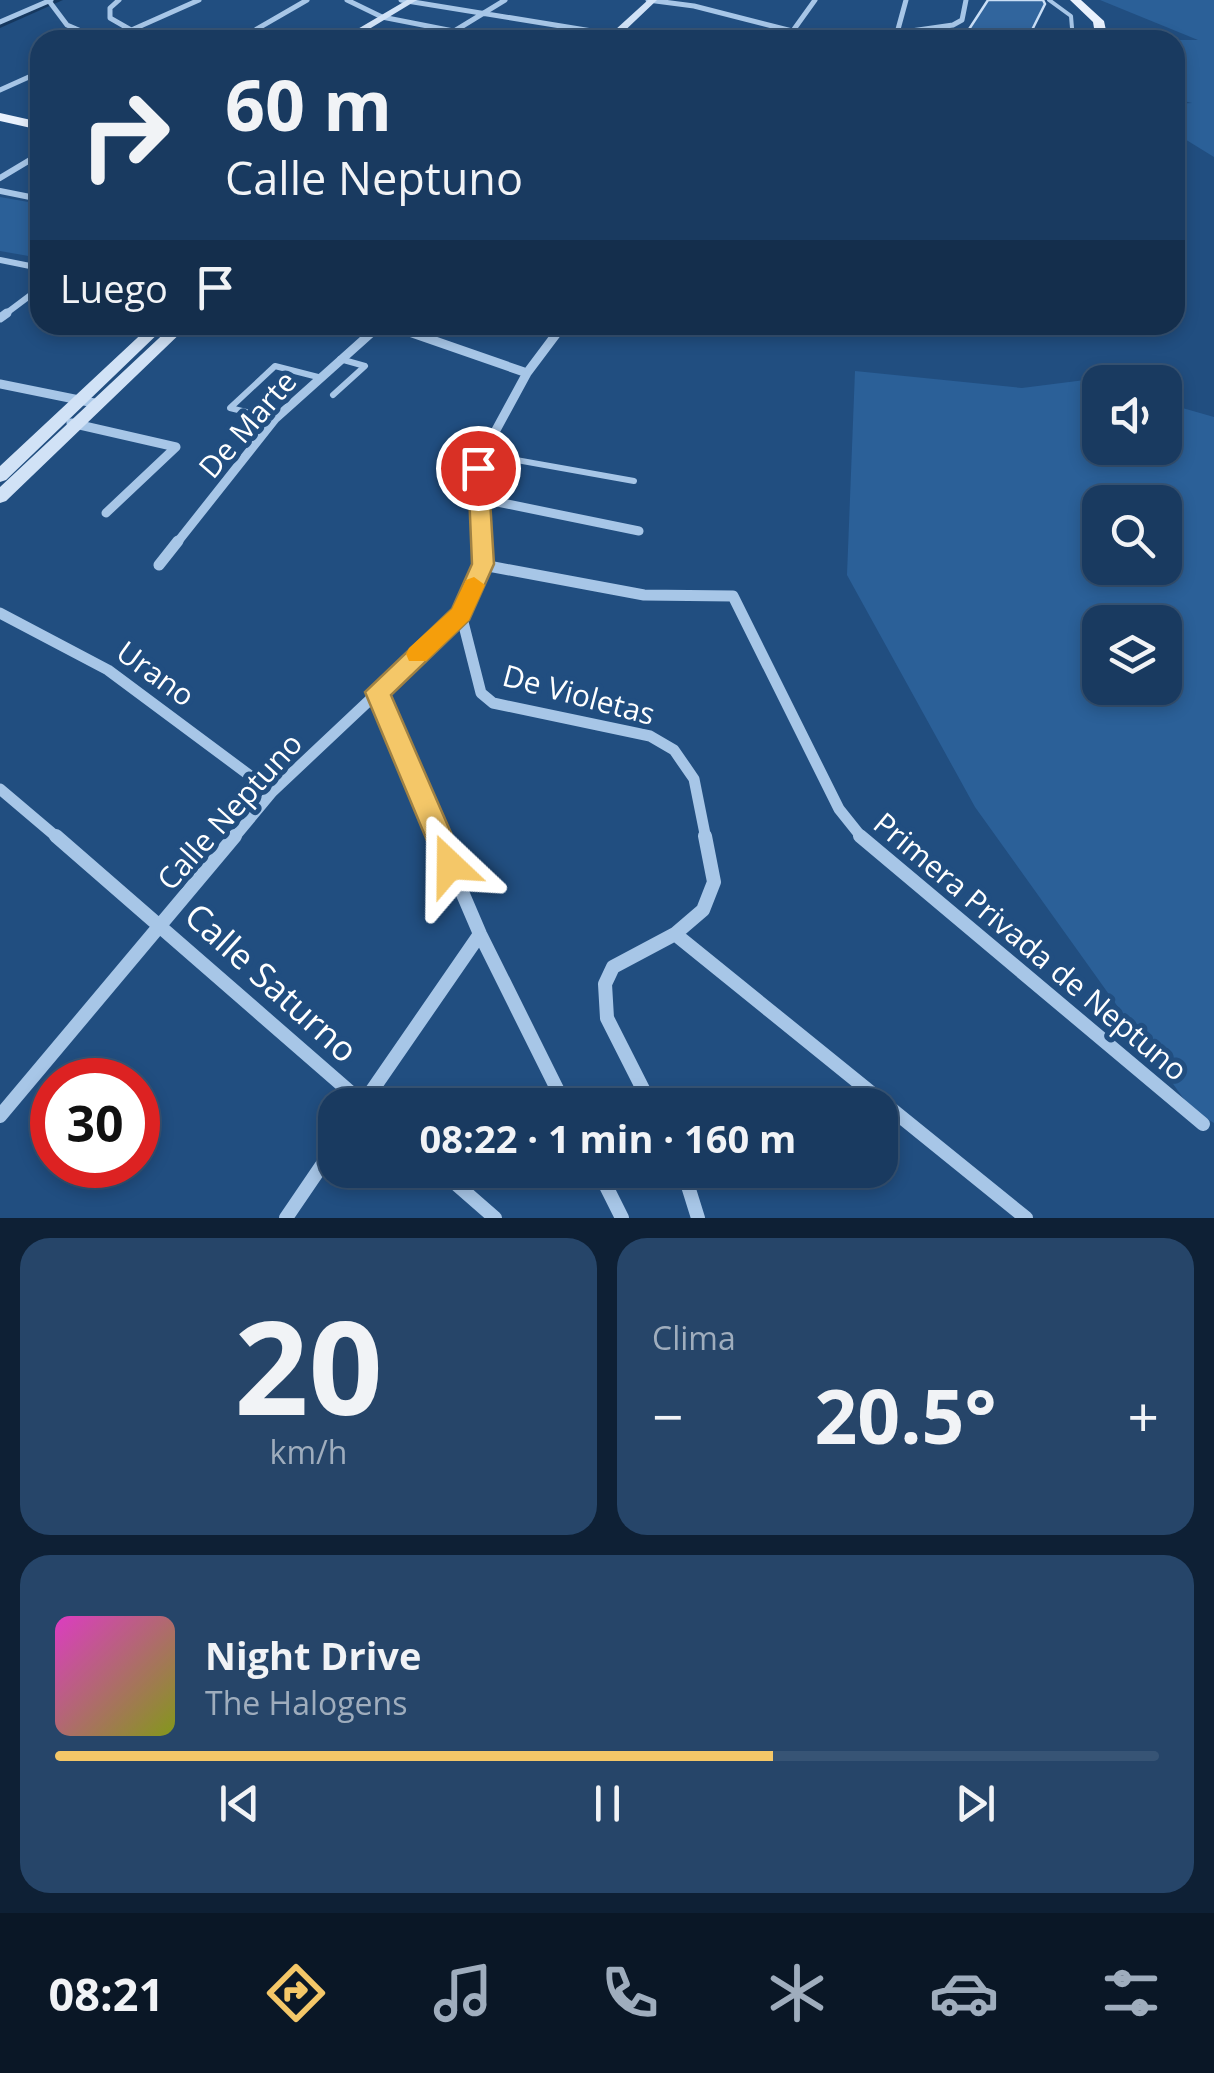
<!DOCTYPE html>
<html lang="es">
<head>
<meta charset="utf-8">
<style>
  body { margin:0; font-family:"Open Sans",sans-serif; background:#264569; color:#f1f3f6; height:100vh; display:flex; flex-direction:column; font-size:38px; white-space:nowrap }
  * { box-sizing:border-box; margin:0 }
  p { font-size:32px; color:#9fadbd }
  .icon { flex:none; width:55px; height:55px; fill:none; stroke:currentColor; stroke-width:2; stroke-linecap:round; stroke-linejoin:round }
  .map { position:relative; height:1218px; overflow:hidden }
  .sheet { display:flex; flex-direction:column; gap:20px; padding:20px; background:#0e2035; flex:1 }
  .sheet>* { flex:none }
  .banner { position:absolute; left:30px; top:30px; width:1155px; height:305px; border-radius:30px; box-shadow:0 5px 15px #0003,0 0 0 2px #375475; background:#193a60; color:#f1f3f6; overflow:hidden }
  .controls { position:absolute; left:1082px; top:365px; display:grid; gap:20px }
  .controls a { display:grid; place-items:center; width:100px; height:100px; border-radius:20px; background:#193a60; box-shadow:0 5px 15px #0003,0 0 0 2px #375475; font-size:50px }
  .speed { position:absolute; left:30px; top:1058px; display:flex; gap:20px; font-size:50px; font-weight:700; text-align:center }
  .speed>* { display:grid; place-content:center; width:130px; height:130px; border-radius:50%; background:#193a60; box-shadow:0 5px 15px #0003,0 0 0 2px #375475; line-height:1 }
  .speed .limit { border:15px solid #d22; background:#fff; color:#111 }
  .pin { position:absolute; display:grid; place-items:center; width:85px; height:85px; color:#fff; margin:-42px; border:5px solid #fff; border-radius:50%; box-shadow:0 2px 10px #0007 }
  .me { position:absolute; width:110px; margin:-55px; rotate:337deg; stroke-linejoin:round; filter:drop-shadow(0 0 8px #0008) }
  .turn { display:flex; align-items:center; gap:35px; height:210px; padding:0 30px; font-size:45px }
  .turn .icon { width:130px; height:130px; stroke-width:2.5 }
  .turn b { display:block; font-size:70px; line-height:85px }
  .then { display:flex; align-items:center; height:95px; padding:0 30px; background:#0003; gap:20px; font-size:38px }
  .big { font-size:75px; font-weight:700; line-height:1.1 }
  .sheet .tile { flex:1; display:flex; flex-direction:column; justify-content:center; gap:15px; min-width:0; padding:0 35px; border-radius:30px; background:#264569 }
  .sheet .dial { align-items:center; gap:0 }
  .dial b { font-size:130px; line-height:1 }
  .song { display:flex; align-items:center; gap:30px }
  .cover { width:120px; height:120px; border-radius:15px; background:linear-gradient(135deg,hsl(310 70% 55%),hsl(70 70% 35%)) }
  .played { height:10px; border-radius:5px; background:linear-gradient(90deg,#f4c768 65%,#375475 65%) }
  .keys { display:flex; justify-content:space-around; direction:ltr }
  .heat { display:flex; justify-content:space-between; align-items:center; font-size:55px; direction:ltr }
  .sheet .tiles { flex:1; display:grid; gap:20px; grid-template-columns:1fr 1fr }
  .tile:last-child { grid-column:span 2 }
  .trip { position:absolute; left:318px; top:1088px; width:580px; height:100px; border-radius:30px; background:#193a60; box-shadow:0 5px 15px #0003,0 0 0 2px #375475; font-weight:700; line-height:100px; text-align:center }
  .tab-bar { display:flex; height:160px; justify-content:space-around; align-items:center; background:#0a1726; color:#9fadbd }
  .tab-bar .icon { width:70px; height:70px }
  .tab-bar .active { color:#f4c768 }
  .tab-bar b { font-size:45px; color:#f1f3f6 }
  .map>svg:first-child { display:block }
  .green { fill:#2b6098; fill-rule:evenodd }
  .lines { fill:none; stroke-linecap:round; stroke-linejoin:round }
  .canal { fill:#16385f; fill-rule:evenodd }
  .building { fill:#31659d; stroke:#cadff6; stroke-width:2.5 }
  .lane-far1 { stroke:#a7c6e7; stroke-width:4 }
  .lane { stroke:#a7c6e7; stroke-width:6 }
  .street-far4 { stroke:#a7c6e7; stroke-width:5 }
  .street-far3 { stroke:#a7c6e7; stroke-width:6 }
  .street-far2 { stroke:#a7c6e7; stroke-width:9 }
  .street-far1 { stroke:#a7c6e7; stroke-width:11 }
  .street { stroke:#a7c6e7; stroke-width:14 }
  .secondary { fill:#d1e2f6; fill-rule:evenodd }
  .primary { fill:#e9f1fd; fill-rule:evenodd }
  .route { fill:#f4c768; stroke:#9f8144; stroke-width:2.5 }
  .slow { fill:#f59e0b }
  .labels { text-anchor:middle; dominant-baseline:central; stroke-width:10; stroke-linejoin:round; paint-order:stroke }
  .street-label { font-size:30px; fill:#fff; stroke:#214e80 }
  .near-street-label { font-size:35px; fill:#fff; stroke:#214e80 }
</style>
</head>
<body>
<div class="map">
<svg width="1214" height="1218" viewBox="0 0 1214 1218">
  <rect width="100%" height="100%" fill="#214e80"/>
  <path class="green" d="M1100 0H1214V157L1175 133V104L1192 103 1175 99V40H1198Z
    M0 197 40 204V258L0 251Z
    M855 371 1022 388 1085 380 1100 385V448H1165V403L1214 417V1123L1191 1109 975 807 847 575ZM1100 502H1165V568H1100ZM1100 622H1165V688H1100Z"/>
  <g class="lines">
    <path class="canal" d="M49 0H63L0 28V21Z"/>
  </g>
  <path class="building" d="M988 0H1043L1045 4 1027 40H962Z"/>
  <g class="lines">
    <path class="lane-far1" d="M1049 0 1071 16 1073 40
      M848 35 875 40"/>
    <path class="lane" d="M333 395 365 366 340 359
      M275 419 230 408 275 366 318 377
      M483 454 634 481"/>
    <path class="street-far4" d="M119 0 110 8V18L131 30
      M347 0 382 17 499 40
      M401 0 647 40
      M648 0 694 6 796 32 897 33 953 25 962 20 966 0
      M49 1 67 25 102 40
      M0 22 51 0
      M456 30 505 0
      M897 33 906 0
      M787 39 815 0
      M109 40 199 0
      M238 40 307 0
      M0 90 40 72"/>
    <path class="street-far3" d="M0 178 40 154
      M0 191 40 199
      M0 260 40 268
      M4 315 40 288"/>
    <path class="street-far2" d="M0 318 7 313
      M389 325 527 373
      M0 384 99 404
      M71 423 176 447 106 513
      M478 498 639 531
      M176 544 275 419 380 325
      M482 544 478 468 483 454 527 373 563 325"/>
    <path class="street-far1" d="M159 565 178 541
      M483 565 644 595 733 596 839 809 863 839
      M0 613 108 670 272 792
      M461 614 481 693 493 703 650 736 674 750 694 779 706 839
      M377 693 439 839
      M0 789 59 839
      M233 839 272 792 461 614 483 565 482 541"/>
    <path class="street" d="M56 836 365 1105
      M438 836 480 934 565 1105
      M860 836 1203 1124
      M675 934 1026 1218
      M362 1105 480 934
      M651 1105 607 1018 605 984 613 967 675 934 703 910 714 882 705 836
      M0 1116 235 836
      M440 1170 495 1218
      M598 1170 622 1218
      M683 1170 698 1218
      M286 1218 335 1146"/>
    <path class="secondary" d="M407 0H417L351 40H339Z
      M648 0H657L615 40H604Z
      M151 325H167L6 480 0 482V466Z
      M173 325H189L6 501 0 503V487Z"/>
    <path class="primary" d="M1070 0H1081L1104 21 1108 40H1096L1093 22Z
      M0 113 40 122V130L0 121Z"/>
  </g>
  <path class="route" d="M478 462 488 468 494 564 469 620 391 695 465 865 460 874 450 878 441 874 365 692 452 609 472 564 468 468Z"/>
  <path class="slow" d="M474 577 485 585 469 620 426 661H409L406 654 409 648 452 609 466 580Z"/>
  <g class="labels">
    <g class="street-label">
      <text transform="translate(247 424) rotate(-49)">De Marte</text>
      <text transform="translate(156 673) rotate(36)">Urano</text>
      <text transform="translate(579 694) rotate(15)">De Violetas</text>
      <text transform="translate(229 811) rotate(-48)">Calle Neptuno</text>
      <text transform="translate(1031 946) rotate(40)">Primera Privada de Neptuno</text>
    </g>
    <g class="near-street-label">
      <text transform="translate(272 982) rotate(42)">Calle Saturno</text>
    </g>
  </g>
</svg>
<div class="controls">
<a><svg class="icon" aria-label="sound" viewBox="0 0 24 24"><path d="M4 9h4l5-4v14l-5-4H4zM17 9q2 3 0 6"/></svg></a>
<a><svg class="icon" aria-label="search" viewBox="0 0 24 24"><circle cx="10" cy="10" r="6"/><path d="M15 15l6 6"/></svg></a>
<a><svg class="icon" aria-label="layers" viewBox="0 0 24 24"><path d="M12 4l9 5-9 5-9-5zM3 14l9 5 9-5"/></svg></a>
</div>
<div class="speed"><div class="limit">30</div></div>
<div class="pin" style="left:478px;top:468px;background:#d93025"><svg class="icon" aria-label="arrive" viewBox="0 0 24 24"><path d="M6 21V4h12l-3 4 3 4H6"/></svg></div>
<svg class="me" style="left:450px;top:865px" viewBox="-20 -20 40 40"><path d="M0-17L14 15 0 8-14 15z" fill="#f4c768" stroke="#fff" stroke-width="4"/></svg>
<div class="trip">08:22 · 1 min · 160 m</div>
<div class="banner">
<div class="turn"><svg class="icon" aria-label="right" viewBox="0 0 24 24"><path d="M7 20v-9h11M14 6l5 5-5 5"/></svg><div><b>60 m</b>Calle Neptuno</div></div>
<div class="then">Luego<svg class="icon" aria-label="arrive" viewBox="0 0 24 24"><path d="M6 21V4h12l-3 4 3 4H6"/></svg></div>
</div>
</div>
<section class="sheet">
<div class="tiles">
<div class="tile dial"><b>20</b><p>km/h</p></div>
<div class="tile"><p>Clima</p>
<div class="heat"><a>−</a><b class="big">20.5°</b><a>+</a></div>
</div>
<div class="tile">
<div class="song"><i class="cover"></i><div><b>Night Drive</b><p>The Halogens</p></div></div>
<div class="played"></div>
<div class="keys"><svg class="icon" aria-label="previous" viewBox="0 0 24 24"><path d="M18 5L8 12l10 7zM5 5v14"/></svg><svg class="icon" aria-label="pause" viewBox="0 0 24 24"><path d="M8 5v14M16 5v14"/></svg><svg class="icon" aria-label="next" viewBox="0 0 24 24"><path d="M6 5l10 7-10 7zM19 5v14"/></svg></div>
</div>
</div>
</section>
<nav class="tab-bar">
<b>08:21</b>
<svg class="icon active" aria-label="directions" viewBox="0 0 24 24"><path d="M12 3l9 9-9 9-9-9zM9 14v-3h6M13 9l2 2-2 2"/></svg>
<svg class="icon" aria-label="music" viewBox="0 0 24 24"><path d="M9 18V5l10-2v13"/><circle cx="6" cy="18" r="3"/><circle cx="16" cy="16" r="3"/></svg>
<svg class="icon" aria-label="phone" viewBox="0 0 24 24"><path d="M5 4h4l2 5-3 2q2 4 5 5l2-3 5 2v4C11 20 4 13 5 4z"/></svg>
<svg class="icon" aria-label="climate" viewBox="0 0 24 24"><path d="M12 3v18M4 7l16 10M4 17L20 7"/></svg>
<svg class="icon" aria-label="car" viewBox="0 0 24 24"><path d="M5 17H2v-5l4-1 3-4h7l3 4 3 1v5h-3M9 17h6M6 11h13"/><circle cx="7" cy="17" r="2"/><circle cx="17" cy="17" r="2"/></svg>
<svg class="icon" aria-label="filters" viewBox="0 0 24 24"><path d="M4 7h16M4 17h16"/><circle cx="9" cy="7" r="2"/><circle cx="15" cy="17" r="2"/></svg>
</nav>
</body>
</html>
